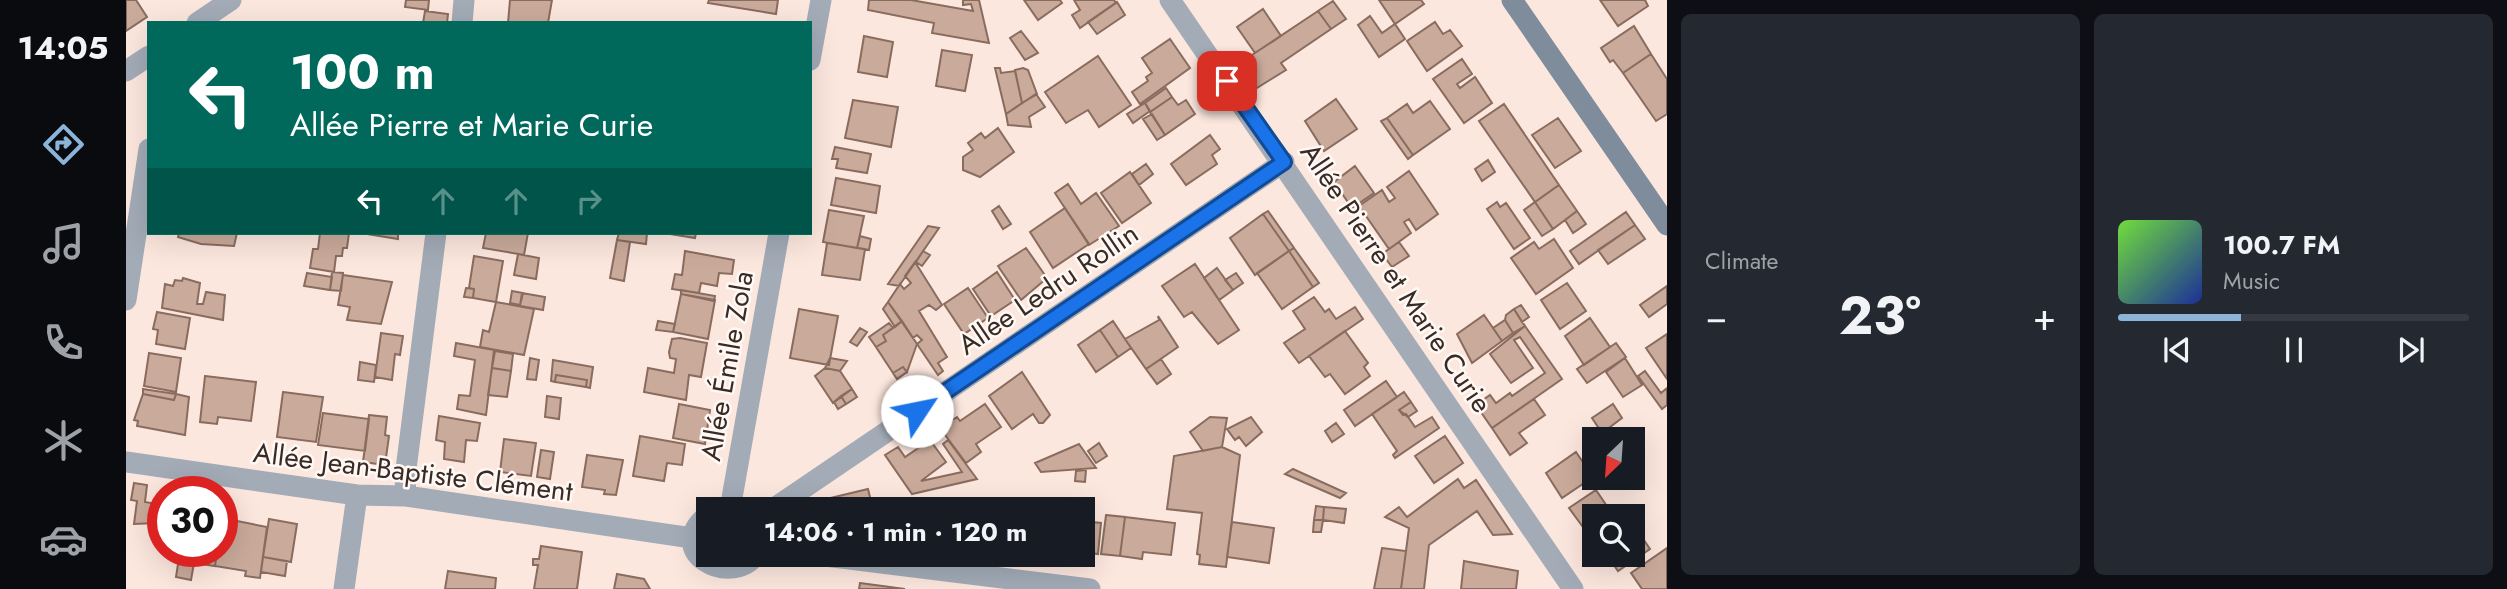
<!DOCTYPE html>
<html lang="en">
<head>
<meta charset="utf-8">
<style>
  body { margin:0; font-family:Jost,sans-serif; background:#242831; color:#f1f3f6; height:100vh; display:flex; flex-direction:column; font-size:26px; white-space:nowrap }
  * { box-sizing:border-box; margin:0 }
  p { font-size:23px; color:#9ea1a6 }
  .icon { flex:none; width:38px; height:38px; fill:none; stroke:currentColor; stroke-width:2; stroke-linecap:round; stroke-linejoin:round }
  .map { position:relative; flex:1; overflow:hidden }
  .drawer { display:flex; flex-direction:column; gap:14px; padding:14px; background:#0d0f14; width:840px }
  .drawer>* { flex:none }
  .top-card { position:absolute; left:21px; top:21px; width:665px; height:214px; border-radius:0px; box-shadow:0 7px 28px #0002; background:#00695c; color:#fff; overflow:hidden }
  .needle { width:46px; rotate:205deg }
  .tools { position:absolute; left:1456px; top:427px; display:grid; gap:14px }
  .tools a { display:grid; place-items:center; width:63px; height:63px; border-radius:0px; background:#171b24; box-shadow:0 7px 28px #0002; font-size:35px }
  .speed { position:absolute; left:21px; top:476px; display:flex; gap:14px; font-size:35px; font-weight:700; text-align:center }
  .speed>* { display:grid; place-content:center; width:91px; height:91px; border-radius:50%; background:#171b24; box-shadow:0 7px 28px #0002; line-height:1 }
  .speed .limit { border:10px solid #d22; background:#fff; color:#111 }
  .pin { position:absolute; display:grid; place-items:center; width:60px; height:60px; color:#fff; margin:-30px; border-radius:14px; box-shadow:0 4px 10px #0006 }
  .me { position:absolute; width:77px; margin:-38px; rotate:56deg; stroke-linejoin:round; filter:drop-shadow(0 0 5px #0008) }
  .turn { display:flex; align-items:center; gap:24px; height:147px; padding:0 28px; font-size:32px }
  .turn .icon { width:91px; height:91px; stroke-width:2.5 }
  .turn b { display:block; font-size:49px; line-height:60px }
  .lanes { display:flex; align-items:center; height:66px; padding:0 28px; background:#0003; justify-content:center; gap:35px; direction:ltr }
  .lanes .off { opacity:.35 }
  .big { font-size:52px; font-weight:700; line-height:1.1 }
  .drawer .tile { flex:1; display:flex; flex-direction:column; justify-content:center; gap:10px; min-width:0; padding:0 24px; border-radius:10px; background:#242831 }
  .song { display:flex; align-items:center; gap:21px }
  .cover { width:84px; height:84px; border-radius:10px; background:linear-gradient(135deg,hsl(100 70% 55%),hsl(230 70% 35%)) }
  .played { height:7px; border-radius:4px; background:linear-gradient(90deg,#8cb4d9 35%,#363941 35%) }
  .keys { display:flex; justify-content:space-around; direction:ltr }
  .heat { display:flex; justify-content:space-between; align-items:center; font-size:38px; direction:ltr }
  .drawer .tiles { flex:1; display:grid; gap:14px; grid-template-columns:repeat(2,1fr) }
  .trip { position:absolute; left:570px; top:497px; width:399px; height:70px; border-radius:0px; background:#171b24; box-shadow:0 7px 28px #0002; font-weight:700; line-height:70px; text-align:center }
  main { display:flex; flex:1; min-height:0 }
  .tabs { display:flex; flex-direction:column; width:126px; justify-content:space-around; align-items:center; background:#090b0e; color:#9ea1a6 }
  .tabs .icon { width:49px; height:49px }
  .tabs .active { color:#8cb4d9 }
  .tabs b { font-size:32px; color:#f1f3f6 }
  .map>svg:first-child { display:block }
  .building { fill:#caaa9b; stroke:#896c5e; stroke-width:2 }
  .lines { fill:none; stroke-linecap:round; stroke-linejoin:round }
  .minor { stroke:#a2abb6; stroke-width:21 }
  .secondary { stroke:#7e8c9c; stroke-width:21 }
  .route-casing { stroke:#114b97; stroke-width:18 }
  .route { stroke:#1a73e8; stroke-width:12 }
  .labels { text-anchor:middle; dominant-baseline:central; stroke-width:5; stroke-linejoin:round; paint-order:stroke }
  .street-label { font-size:28px; fill:#382b25; stroke:#fff8f4 }
</style>
</head>
<body>
<main>
<nav class="tabs">
<b>14:05</b>
<svg class="icon active" aria-label="directions" viewBox="0 0 24 24"><path d="M12 3l9 9-9 9-9-9zM9 14v-3h6M13 9l2 2-2 2"/></svg>
<svg class="icon" aria-label="music" viewBox="0 0 24 24"><path d="M9 18V5l10-2v13"/><circle cx="6" cy="18" r="3"/><circle cx="16" cy="16" r="3"/></svg>
<svg class="icon" aria-label="phone" viewBox="0 0 24 24"><path d="M5 4h4l2 5-3 2q2 4 5 5l2-3 5 2v4C11 20 4 13 5 4z"/></svg>
<svg class="icon" aria-label="climate" viewBox="0 0 24 24"><path d="M12 3v18M4 7l16 10M4 17L20 7"/></svg>
<svg class="icon" aria-label="car" viewBox="0 0 24 24"><path d="M5 17H2v-5l4-1 3-4h7l3 4 3 1v5h-3M9 17h6M6 11h13"/><circle cx="7" cy="17" r="2"/><circle cx="17" cy="17" r="2"/></svg>
</nav>
<div class="map">
<svg width="1541" height="589" viewBox="0 0 1541 589">
  <rect width="100%" height="100%" fill="#fce7de"/>
  <path class="building" d="M0 0H10L21 17 0 31Z
    M280 0H303L302 10 279 7Z
    M384 0H426L422 23H382Z
    M583 0H652L650 14 582 3Z
    M743 0H785L847 11 845 4 837 5V0H853L863 43 806 33 808 23 742 10Z
    M898 0H934L936 3 912 20Z
    M948 0H988L990 3 954 28 946 15 954 10Z
    M1253 0H1295L1298 4 1269 24Z
    M1474 0H1519L1522 6 1492 26Z
    M1207 1 1220 19 1205 29 1192 11Z
    M991 2 999 15 971 34 962 22Z
    M1137 9 1155 36 1129 53 1111 27Z
    M299 11 322 14 321 23H297Z
    M1192 11 1205 29 1155 63 1160 70 1131 88 1114 63Z
    M1244 16 1256 33 1269 24 1279 39 1253 57 1232 25Z
    M1309 22 1317 34 1324 30 1336 46 1301 71 1281 41Z
    M1508 26 1525 54 1497 73 1487 60 1484 62 1475 48Z
    M895 31 912 53 899 60 884 38Z
    M738 36 767 42 761 77 732 72Z
    M1044 39 1064 68 1014 104 1006 92 1022 81 1020 77 1026 73 1016 58Z
    M816 50 846 55 839 91 810 86Z
    M1525 54 1541 79V114L1530 121 1497 73Z
    M972 56 1005 105 973 127 962 110 940 123 919 92Z
    M1336 59 1346 74 1331 84 1334 88 1349 77 1366 103 1338 123 1307 79Z
    M869 68H874L875 73 889 71 896 103 880 114Z
    M897 68 902 70 911 94 896 103 889 70Z
    M1040 88 1046 97 1024 112 1019 103Z
    M910 94 919 107 903 117 905 127 882 125 880 114Z
    M1046 97 1052 105 1060 100 1069 114 1039 135 1024 112Z
    M1210 99 1231 129 1198 151 1179 121Z
    M727 100 772 107 765 147 719 138Z
    M1304 101 1324 129 1287 155 1261 118 1281 104 1287 113Z
    M1019 103 1024 111 1007 123 1001 114Z
    M1378 104 1433 185 1409 202 1353 121Z
    M1026 114 1039 135 1031 140 1017 119Z
    M1261 118 1287 155 1282 159 1255 121Z
    M1432 118 1455 151 1429 168 1406 135Z
    M872 128 888 152 854 177 837 170V157L847 150 842 143 855 133 859 138Z
    M1084 135 1094 149 1086 155 1091 164 1060 185 1045 164Z
    M709 147 745 154 741 173 710 168 712 159H706Z
    M1362 160 1369 172 1356 181 1349 169Z
    M1020 164 1027 174 1013 185 1006 174Z
    M1229 166 1248 193 1226 208 1208 182Z
    M1283 171 1312 214 1290 230 1283 219 1278 222 1285 233 1263 249 1233 206 1256 190 1263 202 1269 198 1261 187Z
    M1004 172 1025 203 996 223 975 193Z
    M710 178 754 186 750 213 705 205Z
    M942 184 955 204 970 193 993 226 963 245 929 193Z
    M1433 185 1451 211 1427 229 1409 202Z
    M1371 202 1374 207 1380 203 1404 238 1388 249 1361 209Z
    M1409 202 1427 229 1416 236 1398 210Z
    M873 206 885 224 877 229 866 211Z
    M939 208 963 244 927 268 904 232Z
    M703 210 738 216 731 248 697 242Z
    M1142 211 1168 248 1163 251 1137 214Z
    M1451 211 1460 224 1447 233 1439 220Z
    M1500 212 1509 225 1453 264 1444 251Z
    M1137 214 1163 251 1129 275 1104 238Z
    M1509 225 1519 239 1482 264 1472 250Z
    M802 226 813 228 773 286 762 284Z
    M53 233H111L108 246 75 244 52 237Z
    M194 233H223L221 248H217L216 256H210L208 272 184 268 187 249H192Z
    M235 233H272V239Z
    M360 233H402L398 255 357 248Z
    M493 233H521L520 244 491 240Z
    M538 233H570L569 238Z
    M734 236 745 239 743 250 731 248Z
    M1428 239 1447 268 1410 294 1385 258 1408 242 1413 249Z
    M491 240 504 242 498 281 484 278Z
    M1273 242 1283 256 1266 267 1256 254Z
    M701 243 739 249 734 280 696 275Z
    M900 248 921 278 895 300 872 266Z
    M1168 248 1193 283 1187 287 1163 251Z
    M559 251 608 260 606 274 593 273 591 286 575 283 573 293 546 289 549 274 556 275Z
    M797 251 804 255 796 266 790 262Z
    M1163 251 1187 287 1156 309 1131 273Z
    M392 254 413 258 410 279 388 275Z
    M348 256 377 261 370 302 347 298 348 289 343 288Z
    M789 262 816 305 810 310 803 305 793 311 821 357 812 363 817 371 812 375 791 344 796 340 791 335 787 338 762 302 774 284 778 289 785 283 779 276Z
    M1069 264 1113 330 1092 344 1066 312 1058 317 1036 286Z
    M1091 268 1107 290 1093 300 1078 278Z
    M206 272 217 273 215 291 204 290Z
    M871 272 889 300 865 316 847 289Z
    M181 273 206 277 204 290 178 286Z
    M1110 273 1117 283 1107 290 1099 280Z
    M217 275 266 282 255 324 221 320 224 307 212 305Z
    M57 278 74 283 71 304H77L80 292 99 295 97 320 36 308 39 284 47 286 49 280 56 281Z
    M1441 283 1460 311 1434 329 1415 300Z
    M1541 286V304L1523 317 1514 305Z
    M340 288 348 289 347 298 338 297Z
    M842 288 862 318 838 334 818 304Z
    M555 290 589 296 588 301 555 294Z
    M386 291 397 293 394 305 384 303Z
    M396 293 419 297 417 310 394 306Z
    M555 294 589 300 582 339 547 332Z
    M1188 297 1199 312 1203 309 1210 319 1229 307 1237 319 1173 363 1158 343 1179 329 1167 311Z
    M370 302 408 309 398 355 354 347 357 330 363 332Z
    M762 302 776 321 769 327 757 309Z
    M1395 305 1403 317 1396 322 1388 309Z
    M673 309 712 316 703 365 664 358Z
    M1388 309 1399 326 1387 333 1379 320 1380 315Z
    M31 312 64 318 59 349 30 344 32 330 27 329Z
    M1358 315 1376 341 1346 363 1331 334Z
    M1032 316 1052 347 1020 369 999 339 1033 320Z
    M1464 318 1484 347 1458 365 1439 336Z
    M1379 320 1387 333 1376 341 1367 328Z
    M532 321 549 324 547 332 530 330Z
    M776 321 791 344 781 372 777 367 767 373 750 347 760 341 757 335Z
    M987 321 1005 348 992 357 974 330Z
    M763 323 767 328 757 335 760 341 750 347 743 337Z
    M1399 326 1436 379 1366 428 1350 405 1364 395 1370 403 1384 393 1386 396 1419 373 1394 337 1388 340 1407 368 1385 383 1364 354Z
    M734 328 741 332 731 346 724 342Z
    M974 330 992 357 970 372 952 345Z
    M1219 331 1242 363 1238 367 1244 376 1219 394 1204 374 1199 377 1183 356Z
    M255 333 277 336 274 355 269 354 266 380 249 377Z
    M1541 334V379L1520 348Z
    M554 338 581 343 575 377 563 375 560 400 518 392 522 368 548 373 550 359 544 358 543 352 546 339Z
    M330 343 368 350 360 415 331 409 333 395 344 396 349 360 328 356Z
    M1490 343 1500 357 1461 383 1451 369Z
    M369 351 387 354 385 371 366 368Z
    M23 353 55 358 50 392 18 386Z
    M404 358 413 360 410 380 401 379Z
    M704 358 721 361 714 371 699 368Z
    M1499 358 1516 385 1497 397 1480 372Z
    M1035 359 1045 374 1031 384 1020 369Z
    M427 360 467 367 464 388 460 387 461 380 430 375 429 382 425 381Z
    M234 362 250 365 248 382 232 380Z
    M777 367 781 372 771 379 767 373Z
    M366 368 385 371 381 397 362 395Z
    M699 368 714 371 726 389 707 403 689 376Z
    M1519 371 1535 393 1541 388V405L1536 409 1512 376Z
    M896 372 924 415 917 423H913L907 414 886 429 863 396Z
    M430 375 461 380 460 387 429 382Z
    M79 376 130 382 125 421 92 417 91 424 74 422Z
    M1260 381 1271 397 1229 426 1218 410Z
    M17 389 50 394 48 400 17 394Z
    M726 389 731 397 720 404 715 396Z
    M157 392 197 397 190 442 151 437Z
    M1278 392 1285 402 1273 410 1277 415 1280 414 1289 427 1306 417 1313 428 1269 458 1267 455 1271 451 1246 414Z
    M17 394 48 400 50 394 63 397 59 435 11 426 12 421 8 420Z
    M421 396 435 398 433 419 419 417Z
    M715 396 720 404 712 409 708 402Z
    M1408 399 1419 415 1393 433 1401 443 1384 455 1366 428Z
    M1285 402 1291 411 1282 417 1273 410Z
    M553 404 584 410 579 444 547 438Z
    M859 404 875 427 850 444 855 452 840 463 814 428 831 417 834 421Z
    M1487 404 1496 418 1476 433 1466 418Z
    M197 413 243 419 239 451 192 445Z
    M243 415 261 417 259 435 263 436 259 465 237 462Z
    M313 416 354 423 351 441 340 440 338 462 318 459 319 442 310 440Z
    M1084 417 1101 418 1096 447 1077 451 1064 432Z
    M1125 417 1136 432 1120 446 1113 437 1109 440 1101 429Z
    M1210 423 1218 434 1206 442 1199 431Z
    M514 436 559 444 556 465 541 463 538 481 507 476Z
    M1319 436 1337 463 1308 483 1289 456Z
    M378 439 410 443 405 476 374 472Z
    M804 440 820 462 795 481 836 472 817 444 822 440 851 479 786 494 759 455 772 447 779 457Z
    M973 443 981 456 970 463 962 451Z
    M953 444 970 468 915 472 909 463Z
    M1096 447 1114 455 1100 567 1073 564 1074 555 1071 554 1076 513 1041 509 1048 456Z
    M415 450 428 452 424 479 411 477Z
    M1450 452 1467 477 1436 498 1420 473Z
    M461 455 497 460 490 495 478 494 479 490 456 487Z
    M1167 469 1220 493 1214 498 1159 474Z
    M960 470 959 482 949 481 950 471Z
    M1332 479 1338 488 1350 480 1386 534 1367 535 1351 511 1303 545 1298 589H1275L1283 528 1259 517 1273 507 1281 517Z
    M8 483 21 485 19 502 37 505V539L28 538 31 523 8 524 11 501 5 500Z
    M742 489 747 509H698L696 500Z
    M1470 490 1487 515 1497 509 1500 514 1496 516H1468V533L1467 531 1462 534 1443 508Z
    M1190 506 1198 507 1197 520H1188Z
    M1198 507 1220 509 1218 523 1197 520Z
    M980 515 999 517 994 556 975 554Z
    M999 517 1049 523 1045 555 1017 552 1016 559 994 556Z
    M96 518 141 527 134 578 119 576 120 571 89 566 91 551H96Z
    M143 519 171 524 165 562 137 557Z
    M1188 520H1197L1195 532H1187Z
    M957 521 975 523 972 554 957 552Z
    M1106 522 1148 528 1143 563 1101 557Z
    M1507 524 1524 549 1492 571 1481 555H1507Z
    M415 546 456 552 451 589H408L412 565H407V559H413Z
    M1256 548 1280 551 1275 589H1248Z
    M1541 548V589H1516L1505 573Z
    M54 551H91L89 566 68 563 65 580 50 577Z
    M137 557 161 561 159 576 135 572Z
    M1338 561 1392 571 1390 589H1335Z
    M322 571 370 578 369 589H319Z
    M491 574 518 579 524 589H488Z
    M734 583 779 589H733Z"/>
  <g class="lines">
    <path class="minor" d="M1044 0 1447 589
      M71 23 105 0
      M336 23 338 0
      M684 60 695 0
      M0 71 23 56
      M0 300 23 149
      M0 462 231 495 280 496 566 538
      M280 496 279 477 310 233
      M604 509 653 233
      M647 509 1158 162
      M583 514C535 551 604 589 630 555
      M691 555 964 589
      M218 589 231 495"/>
    <path class="secondary" d="M1386 0 1541 225"/>
  </g>
  <g class="lines">
    <g class="route-casing">
      <path id="route" d="M791 411 1158 162 1101 81"/>
    </g>
    <use href="#route" class="route"/>
  </g>
  <g class="labels">
    <g class="street-label">
      <text transform="translate(1270 278) rotate(56)">Allée Pierre et Marie Curie</text>
      <text transform="translate(922 289) rotate(-34)">Allée Ledru Rollin</text>
      <text transform="translate(601 366) rotate(-80)">Allée Émile Zola</text>
      <text transform="translate(287 472) rotate(7)">Allée Jean-Baptiste Clément</text>
    </g>
  </g>
</svg>
<div class="tools">
<a><svg class="needle" viewBox="-14 -14 28 28"><path d="M0-13l5 13h-10z" fill="#e53935"/><path d="M0 13l5-13h-10z" fill="#9ea1a6"/></svg></a>
<a><svg class="icon" aria-label="search" viewBox="0 0 24 24"><circle cx="10" cy="10" r="6"/><path d="M15 15l6 6"/></svg></a>
</div>
<div class="speed"><div class="limit">30</div></div>
<div class="pin" style="left:1101px;top:81px;background:#d93025"><svg class="icon" aria-label="arrive" viewBox="0 0 24 24"><path d="M6 21V4h12l-3 4 3 4H6"/></svg></div>
<svg class="me" style="left:791px;top:411px" viewBox="-20 -20 40 40"><circle r="19" fill="#fff"/><path d="M0-13L10 11 0 6-10 11z" fill="#1a73e8"/></svg>
<div class="trip">14:06 · 1 min · 120 m</div>
<div class="top-card">
<div class="turn"><svg class="icon" aria-label="left" viewBox="0 0 24 24"><path d="M17 20v-9H6M10 6l-5 5 5 5"/></svg><div><b>100 m</b>Allée Pierre et Marie Curie</div></div>
<div class="lanes"><svg class="icon" aria-label="left" viewBox="0 0 24 24"><path d="M17 20v-9H6M10 6l-5 5 5 5"/></svg><svg class="icon off" aria-label="ahead" viewBox="0 0 24 24"><path d="M12 20V5M6 11l6-6 6 6"/></svg><svg class="icon off" aria-label="ahead" viewBox="0 0 24 24"><path d="M12 20V5M6 11l6-6 6 6"/></svg><svg class="icon off" aria-label="right" viewBox="0 0 24 24"><path d="M7 20v-9h11M14 6l5 5-5 5"/></svg></div>
</div>
</div>
<section class="drawer">
<div class="tiles">
<div class="tile"><p>Climate</p>
<div class="heat"><a>−</a><b class="big">23°</b><a>+</a></div>
</div>
<div class="tile">
<div class="song"><i class="cover"></i><div><b>100.7 FM</b><p>Music</p></div></div>
<div class="played"></div>
<div class="keys"><svg class="icon" aria-label="previous" viewBox="0 0 24 24"><path d="M18 5L8 12l10 7zM5 5v14"/></svg><svg class="icon" aria-label="pause" viewBox="0 0 24 24"><path d="M8 5v14M16 5v14"/></svg><svg class="icon" aria-label="next" viewBox="0 0 24 24"><path d="M6 5l10 7-10 7zM19 5v14"/></svg></div>
</div>
</div>
</section>
</main>
</body>
</html>
